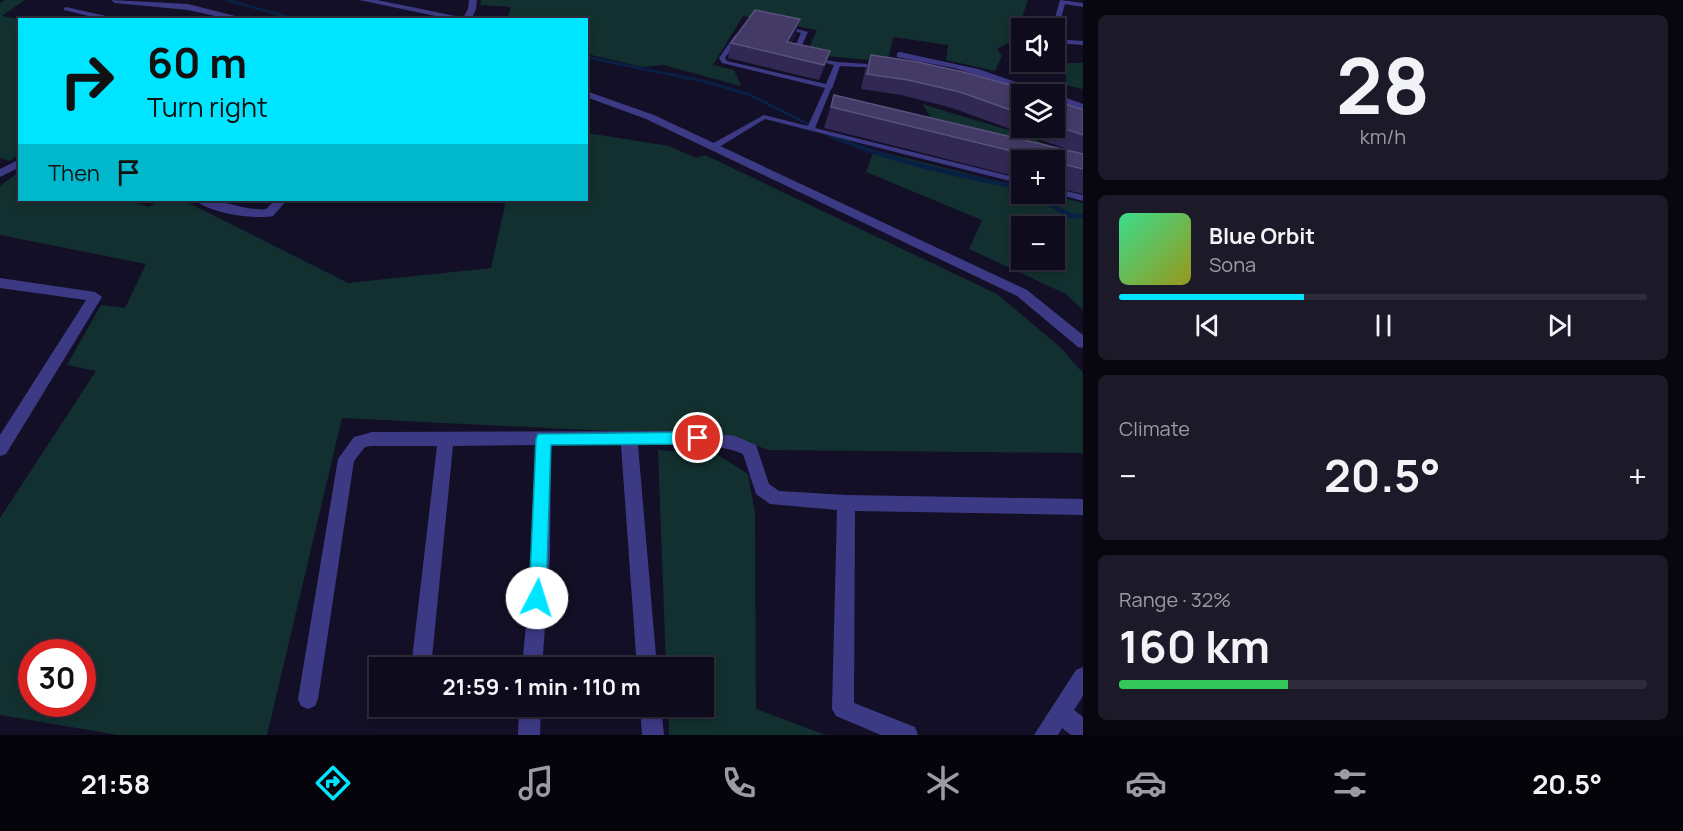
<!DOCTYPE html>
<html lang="en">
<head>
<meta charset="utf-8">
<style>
  body { margin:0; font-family:Manrope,sans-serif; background:#1c1929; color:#f1f3f6; height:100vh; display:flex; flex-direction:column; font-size:22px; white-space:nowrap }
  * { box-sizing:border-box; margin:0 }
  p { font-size:20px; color:#9b9ba3 }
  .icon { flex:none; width:33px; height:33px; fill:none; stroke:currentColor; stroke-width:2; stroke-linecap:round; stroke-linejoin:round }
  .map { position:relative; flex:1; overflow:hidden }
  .side { display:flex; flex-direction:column; gap:15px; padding:15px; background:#08060f; width:600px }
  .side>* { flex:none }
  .banner { position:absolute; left:18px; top:18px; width:570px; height:183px; border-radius:0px; box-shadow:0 3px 9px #0003,0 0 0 2px #2e2b3b; background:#00e5ff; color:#111; overflow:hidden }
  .controls { position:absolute; left:1011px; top:18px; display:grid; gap:12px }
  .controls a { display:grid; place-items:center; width:54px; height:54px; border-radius:0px; background:#0e0b1c; box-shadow:0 3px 9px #0003,0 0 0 2px #2e2b3b; font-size:30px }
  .speed { position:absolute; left:18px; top:639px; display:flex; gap:12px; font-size:30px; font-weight:700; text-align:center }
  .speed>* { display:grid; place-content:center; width:78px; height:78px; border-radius:50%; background:#0e0b1c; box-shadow:0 3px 9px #0003,0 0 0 2px #2e2b3b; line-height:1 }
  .speed .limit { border:9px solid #d22; background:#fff; color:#111 }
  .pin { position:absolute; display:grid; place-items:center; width:51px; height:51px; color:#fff; margin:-26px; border:3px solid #fff; border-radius:50%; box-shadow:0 2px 6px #0007 }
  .me { position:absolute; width:66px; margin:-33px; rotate:5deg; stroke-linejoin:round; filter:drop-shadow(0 0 4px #0008) }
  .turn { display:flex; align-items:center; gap:21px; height:126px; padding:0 30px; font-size:27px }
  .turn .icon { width:78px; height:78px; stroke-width:2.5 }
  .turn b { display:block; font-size:42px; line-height:51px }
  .then { display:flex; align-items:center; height:57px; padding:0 30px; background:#0003; gap:12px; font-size:22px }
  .big { font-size:45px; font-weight:700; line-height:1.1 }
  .side .card { flex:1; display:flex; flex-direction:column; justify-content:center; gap:9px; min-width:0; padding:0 21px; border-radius:9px; background:#1c1929 }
  .side .dial { align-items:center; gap:0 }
  .dial b { font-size:78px; line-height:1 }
  .song { display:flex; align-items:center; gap:18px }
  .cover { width:72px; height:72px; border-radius:9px; background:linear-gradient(135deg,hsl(150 70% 55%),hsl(60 70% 35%)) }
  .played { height:6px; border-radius:3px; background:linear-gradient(90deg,#00e5ff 35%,#2e2b3b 35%) }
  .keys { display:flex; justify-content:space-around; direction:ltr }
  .heat { display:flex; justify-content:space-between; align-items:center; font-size:33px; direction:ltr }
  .charge { height:9px; border-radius:4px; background:linear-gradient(90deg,#34c759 32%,#2e2b3b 0) }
  .trip { position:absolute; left:369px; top:657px; width:345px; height:60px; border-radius:0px; background:#0e0b1c; box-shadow:0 3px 9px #0003,0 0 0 2px #2e2b3b; font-weight:700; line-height:60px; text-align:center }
  .dock { display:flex; height:96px; justify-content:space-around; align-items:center; background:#06040b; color:#9b9ba3 }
  .dock .icon { width:42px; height:42px }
  .dock .selected { color:#00e5ff }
  .dock b { font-size:27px; color:#f1f3f6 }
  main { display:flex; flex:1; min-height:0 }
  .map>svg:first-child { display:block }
  .green { fill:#12302f; fill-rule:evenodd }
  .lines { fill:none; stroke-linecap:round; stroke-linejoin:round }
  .stream-far1 { stroke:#0a1f44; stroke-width:3 }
  .stream { stroke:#0a1f44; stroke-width:4.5 }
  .service { fill:#3d3a85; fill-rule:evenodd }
  .minor { fill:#3d3a85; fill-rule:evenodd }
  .tertiary { fill:#3d3a85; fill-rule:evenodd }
  .wall { fill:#312854 }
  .shaded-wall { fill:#1d163a }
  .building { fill:#433a66; stroke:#5a527e; stroke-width:1.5 }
  .route { fill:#00e5ff; stroke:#0095a6; stroke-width:1.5 }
</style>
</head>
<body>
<main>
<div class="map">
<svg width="1083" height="735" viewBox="0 0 1083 735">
  <rect width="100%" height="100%" fill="#130f26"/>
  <path class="green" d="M5 0H25L2 16 20 19 19 154 10 161 0 158V3Z
    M481 0H1028L1014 40 997 49 1002 56 995 71 946 60 948 45 893 37 888 62 806 54 817 30 743 16 713 65 734 70 741 86 663 65 643 67 587 54 586 20 507 19 511 7 480 5Z
    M1065 63H1083V89L1066 85Z
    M922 104 1018 133 1083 158 1054 160 906 124 931 117Z
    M587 133 669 146 696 158 705 155 997 294 1060 347 1083 373V453L768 450 734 437 342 418 267 735H118L0 715V518L96 371 67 365 101 305 125 308 146 264 0 235V186L19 172 20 200H127L148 207 160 200H183L348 283 491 268 506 200H586ZM32 652H82V704H32Z
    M874 150 1021 187 1022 194H1047L1083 203V310L1066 294 969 249 982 220 866 172ZM1054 226V260H1022V226Z
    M658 450 718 455 748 474 755 513 756 709 826 735H669L668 707 704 706V668L666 667Z"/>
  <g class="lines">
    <path class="stream-far1" d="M227 0 299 20
      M586 57 707 82 750 95 810 125"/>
    <path class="stream" d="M807 124 814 127
      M827 134C888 161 957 175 1022 188
      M1031 194 1071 216H1083"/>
    <path class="service" d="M1060 0 1083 3V7L1065 4 1057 33 1054 35V28H1052Z
      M66 7 115 18 118 20H105L64 10V8Z
      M783 25 808 32 798 54V57H794L791 55 801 33 781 28V26Z
      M737 34 740 36 725 58 727 61 826 84 834 65 812 60V58L838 62 882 65 883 66 880 68 840 66 833 86V87L831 89 815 128 1022 179V184L765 119 716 149H710V145L764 115 808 126 825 88 722 63 719 58 735 35Z
      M1054 39 1083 41V45L1054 43Z
      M1054 188 1083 195V201L1054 193Z"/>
    <path class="minor" d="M111 0 188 4 251 20H233L188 10 115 3Z
      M359 0H377L470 19 455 20Z
      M900 52 978 69 1051 94H1038L954 68 897 57V53Z
      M1052 94 1058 95 1083 104V110L1054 101V94Z
      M195 200C219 197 241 211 266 209L275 200H287L273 216C255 220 209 213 195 200Z
      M0 278 95 292 102 297 6 454 0 456V435L86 300 0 288Z
      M698 431 735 436 756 445 769 484 779 491 846 495 1083 499V515L855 511 854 703 915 727 918 735H881L836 716 832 709 837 510 770 504 756 494 743 454C712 440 671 445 638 445L657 668H637L621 445H551L550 559 542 668H522L532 559 535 445 453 446 431 668H411L437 446H372L365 447 354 461 318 699 315 706 308 709 301 706 298 699 338 459 354 437 372 432Z
      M1083 667V696L1074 710 1083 717V735H1071L1062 728 1058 735H1034L1076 670Z
      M519 706H541L540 735H518Z
      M640 706H661L664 735H642Z"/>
    <path class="tertiary" d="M469 0H477L476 9 471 20H462L468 9Z
      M586 91 654 115 1027 290 1083 335V348L1078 347 1017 296 646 119 586 97Z
      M20 159V167L0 177V169Z"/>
  </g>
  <path class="wall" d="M796 34 791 43 830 51 825 67 819 80 728 58 731 43Z
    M871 55 1022 94V128H1054V100L1083 110V194L1054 187V160H1022V178L824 128 834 95 1072 151 952 108 901 95 861 89 865 70Z"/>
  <path class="shaded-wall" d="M800 19 796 34 784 55 787 42Z
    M830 51 825 67 819 80 824 65Z"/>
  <path class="building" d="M755 10 800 19 787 42 830 51 824 65 731 43Z
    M871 55 918 62 963 72 1010 85 1038 94H1022V114L960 92 908 80 867 74Z
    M834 95 1083 154V169L1054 162V160H1049L831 107Z
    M1054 100 1083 110V135L1054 125Z"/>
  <path class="route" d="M698 432 703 434 705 438 703 443 698 444 551 445 546 598 543 604 537 607 531 604 529 598 536 439 538 434Z"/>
</svg>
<div class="controls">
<a><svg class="icon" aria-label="sound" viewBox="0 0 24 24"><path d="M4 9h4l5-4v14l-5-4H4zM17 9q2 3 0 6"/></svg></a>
<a><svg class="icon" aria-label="layers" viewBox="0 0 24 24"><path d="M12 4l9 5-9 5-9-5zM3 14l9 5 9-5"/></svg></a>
<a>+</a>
<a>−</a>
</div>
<div class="speed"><div class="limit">30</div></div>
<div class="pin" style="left:698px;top:438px;background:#d93025"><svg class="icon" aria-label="arrive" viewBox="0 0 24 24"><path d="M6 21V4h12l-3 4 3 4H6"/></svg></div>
<svg class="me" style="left:537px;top:598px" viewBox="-20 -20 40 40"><circle r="19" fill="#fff"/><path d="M0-13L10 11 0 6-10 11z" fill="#00e5ff"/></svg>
<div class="trip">21:59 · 1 min · 110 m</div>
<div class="banner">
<div class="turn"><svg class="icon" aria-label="right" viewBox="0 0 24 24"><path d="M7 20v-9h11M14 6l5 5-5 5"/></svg><div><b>60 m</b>Turn right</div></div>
<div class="then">Then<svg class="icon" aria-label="arrive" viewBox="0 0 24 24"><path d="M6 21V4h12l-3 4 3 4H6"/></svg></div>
</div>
</div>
<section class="side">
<div class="card dial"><b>28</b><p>km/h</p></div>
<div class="card">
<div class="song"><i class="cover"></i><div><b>Blue Orbit</b><p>Sona</p></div></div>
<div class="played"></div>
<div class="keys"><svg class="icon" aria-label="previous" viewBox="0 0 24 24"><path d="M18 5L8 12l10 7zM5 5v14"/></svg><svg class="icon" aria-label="pause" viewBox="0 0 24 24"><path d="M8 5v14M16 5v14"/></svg><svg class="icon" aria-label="next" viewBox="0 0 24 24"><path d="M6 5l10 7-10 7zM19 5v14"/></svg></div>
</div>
<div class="card"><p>Climate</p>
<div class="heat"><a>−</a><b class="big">20.5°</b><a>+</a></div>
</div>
<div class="card"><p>Range · 32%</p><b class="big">160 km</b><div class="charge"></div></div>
</section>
</main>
<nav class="dock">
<b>21:58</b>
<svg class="icon selected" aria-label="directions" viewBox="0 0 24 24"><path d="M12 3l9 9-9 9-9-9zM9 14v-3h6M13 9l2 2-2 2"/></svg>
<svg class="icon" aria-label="music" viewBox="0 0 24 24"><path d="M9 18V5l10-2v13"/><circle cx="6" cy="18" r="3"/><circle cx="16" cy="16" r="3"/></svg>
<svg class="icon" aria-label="phone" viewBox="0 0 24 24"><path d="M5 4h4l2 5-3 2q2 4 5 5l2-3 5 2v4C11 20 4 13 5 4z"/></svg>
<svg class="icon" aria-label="climate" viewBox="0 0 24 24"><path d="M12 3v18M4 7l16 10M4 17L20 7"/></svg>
<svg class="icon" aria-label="car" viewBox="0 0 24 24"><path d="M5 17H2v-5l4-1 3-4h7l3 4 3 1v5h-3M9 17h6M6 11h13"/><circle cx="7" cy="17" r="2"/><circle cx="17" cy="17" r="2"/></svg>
<svg class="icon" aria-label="filters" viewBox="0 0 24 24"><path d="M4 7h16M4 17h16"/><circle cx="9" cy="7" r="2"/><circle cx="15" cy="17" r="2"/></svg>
<b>20.5°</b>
</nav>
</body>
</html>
